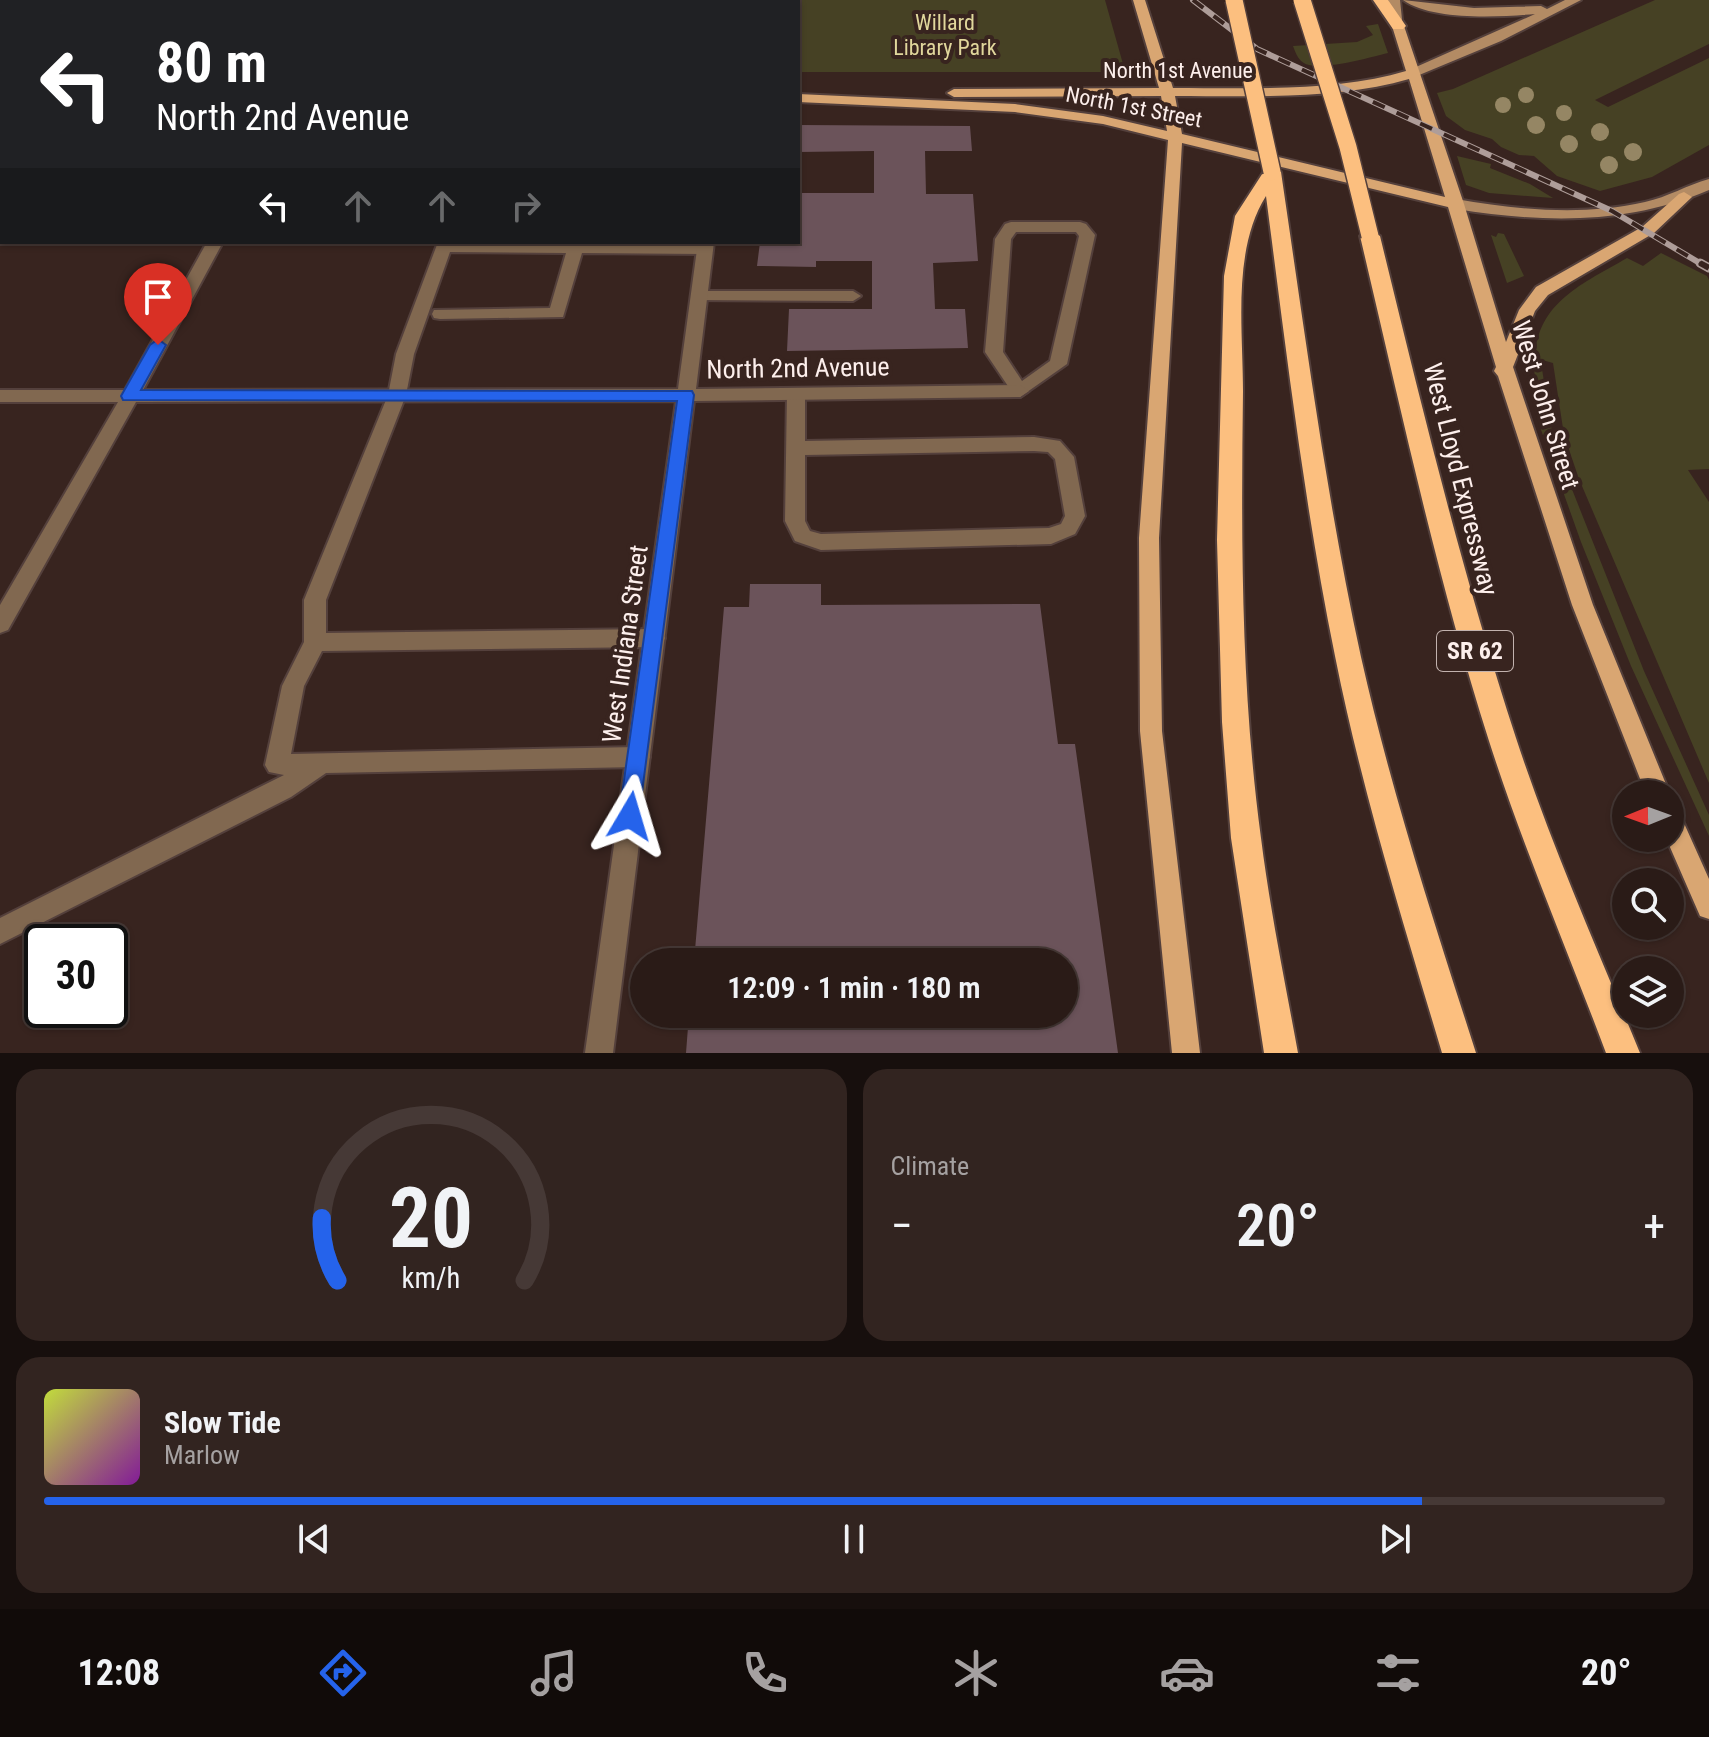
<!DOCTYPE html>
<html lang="en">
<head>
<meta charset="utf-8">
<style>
  body { margin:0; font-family:"Roboto Condensed",sans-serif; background:#322420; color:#f1f3f6; height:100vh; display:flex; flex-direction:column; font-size:30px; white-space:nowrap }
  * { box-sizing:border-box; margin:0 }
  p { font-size:26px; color:#a5a1a1 }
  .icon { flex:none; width:44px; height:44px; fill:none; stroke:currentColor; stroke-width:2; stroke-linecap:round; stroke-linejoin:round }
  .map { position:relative; height:1053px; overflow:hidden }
  .details { display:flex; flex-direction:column; gap:16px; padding:16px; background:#170f0d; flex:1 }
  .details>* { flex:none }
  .guide { position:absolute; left:0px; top:0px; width:800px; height:244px; box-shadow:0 2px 6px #0004,0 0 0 2px #463936; background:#202124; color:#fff; overflow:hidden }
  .needle { width:52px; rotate:269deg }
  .fabs { position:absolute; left:1612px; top:780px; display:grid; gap:16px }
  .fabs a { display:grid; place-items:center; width:72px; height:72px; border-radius:50%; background:#2a1b17; box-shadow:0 2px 6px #0004,0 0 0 2px #463936; font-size:40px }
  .speed { position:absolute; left:24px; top:924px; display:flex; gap:16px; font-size:40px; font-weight:700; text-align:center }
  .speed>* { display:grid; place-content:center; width:104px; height:104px; border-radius:50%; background:#2a1b17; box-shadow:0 2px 6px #0004,0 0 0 2px #463936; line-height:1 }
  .speed .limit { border:4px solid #111; border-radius:12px; background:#fff; color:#111 }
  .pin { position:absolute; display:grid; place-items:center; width:68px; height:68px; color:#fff; margin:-82px -34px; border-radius:50% 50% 50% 0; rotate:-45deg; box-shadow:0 0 8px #0007 }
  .pin .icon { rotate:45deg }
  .me { position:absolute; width:88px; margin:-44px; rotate:7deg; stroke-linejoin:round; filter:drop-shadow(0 0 6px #0008) }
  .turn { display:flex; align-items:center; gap:28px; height:168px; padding:0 24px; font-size:36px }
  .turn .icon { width:104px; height:104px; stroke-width:2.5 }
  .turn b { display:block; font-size:56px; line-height:68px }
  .lanes { display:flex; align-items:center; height:76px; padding:0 24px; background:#0003; justify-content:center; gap:40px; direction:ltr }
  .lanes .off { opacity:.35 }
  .big { font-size:60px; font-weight:600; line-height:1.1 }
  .details .widget { flex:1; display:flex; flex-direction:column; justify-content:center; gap:12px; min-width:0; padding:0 28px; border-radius:24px; background:#322420 }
  .details .dial { align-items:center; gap:0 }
  .dial svg { height:208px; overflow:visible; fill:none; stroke:#463936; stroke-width:7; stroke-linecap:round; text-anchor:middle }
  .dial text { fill:#f1f3f6; stroke:none }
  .song { display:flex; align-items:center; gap:24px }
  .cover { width:96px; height:96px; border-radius:12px; background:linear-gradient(135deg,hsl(70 70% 55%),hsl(290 70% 35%)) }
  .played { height:8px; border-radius:4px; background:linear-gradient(90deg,#2563eb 85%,#463936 85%) }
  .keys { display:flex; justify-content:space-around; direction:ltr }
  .heat { display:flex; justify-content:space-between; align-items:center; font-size:44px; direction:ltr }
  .details .tiles { flex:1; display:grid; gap:16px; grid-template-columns:1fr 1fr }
  .widget:last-child { grid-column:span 2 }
  .trip { position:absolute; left:630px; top:948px; width:448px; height:80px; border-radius:40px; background:#2a1b17; box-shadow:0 2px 6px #0004,0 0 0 2px #463936; font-weight:600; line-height:80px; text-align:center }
  .dock { display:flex; height:128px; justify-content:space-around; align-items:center; background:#110b09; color:#a5a1a1 }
  .dock .icon { width:56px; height:56px }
  .dock .selected { color:#2563eb }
  .dock b { font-size:36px; color:#f1f3f6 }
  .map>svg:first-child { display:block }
  .built { fill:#452923 }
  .green { fill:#464124 }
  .building { fill:#6b535a }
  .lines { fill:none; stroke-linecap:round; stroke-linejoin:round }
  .lane-casing { stroke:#54403c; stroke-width:4 }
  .street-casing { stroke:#54403c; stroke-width:4 }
  .secondary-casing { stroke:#54403c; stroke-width:4 }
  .primary-casing { stroke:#54403c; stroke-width:4 }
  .highway-casing { stroke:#54403c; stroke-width:4 }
  .lane { fill:#816850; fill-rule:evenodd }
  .street { fill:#816850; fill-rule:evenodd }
  .secondary { fill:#b38b64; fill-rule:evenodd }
  .primary { fill:#d9a672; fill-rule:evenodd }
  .highway { fill:#fcbf7f; fill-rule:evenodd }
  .rail-far1-casing { stroke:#ae9d99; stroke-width:6 }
  .rail-casing { stroke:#ae9d99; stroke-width:9 }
  .rail-far1 { stroke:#38241f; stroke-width:4; stroke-dasharray:13; stroke-linecap:butt }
  .rail { stroke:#38241f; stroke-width:6; stroke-dasharray:17; stroke-linecap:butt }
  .highway-bridge-casing { stroke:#54403c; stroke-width:20; stroke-linecap:butt }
  .highway-bridge { stroke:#fcbf7f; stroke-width:17 }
  .tree { fill:#958664 }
  .route { fill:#2563eb; stroke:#184099; stroke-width:2 }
  .labels { text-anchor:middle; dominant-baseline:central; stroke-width:8; stroke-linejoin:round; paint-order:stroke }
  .far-park-label { font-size:22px; fill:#e1d79c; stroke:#38241f }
  .far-street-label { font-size:22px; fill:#fdefec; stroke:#38241f }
  .shield { fill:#38241f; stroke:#c2b2ae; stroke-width:2 }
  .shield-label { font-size:24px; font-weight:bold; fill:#fdefec }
  .street-label { font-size:26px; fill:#fdefec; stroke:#38241f }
</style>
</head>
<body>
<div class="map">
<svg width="1709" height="1053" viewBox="0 0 1709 1053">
  <rect width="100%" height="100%" fill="#38241f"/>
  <path class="built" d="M0 0H528L2 2 0 74Z"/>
  <path class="green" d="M528 0H1105L1123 64 1111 72H798V2Z
    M1655 0H1709V44L1595 100 1608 107 1709 58V145L1652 177 1600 191 1557 176 1534 156 1519 155 1501 147 1492 139 1465 130 1446 116 1437 93 1453 89Z
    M1378 24 1388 53C1368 58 1329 69 1309 65 1299 63 1296 54 1293 46L1357 42 1373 35 1366 26Z
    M1457 156 1491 164 1490 168 1530 184 1553 198 1489 193 1466 185Z
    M1498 233 1504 234 1524 276 1507 283 1491 235 1496 237Z
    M1661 253 1707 276 1709 280V469L1688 470 1709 502V783L1579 479 1564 435 1553 363 1535 358C1537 302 1584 283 1627 258L1643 266Z
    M1534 368 1542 369 1551 426 1562 464 1644 671 1709 815V836L1631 666 1581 542 1540 427Z"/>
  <path class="building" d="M798 125 970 126 972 151H925L926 194H973L978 261 933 263 935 309H965L968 348 787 351 789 309H872V261H816V267L757 266 760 242H798V193H874V151L798 152Z
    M750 584H821V605L1040 604 1058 744H1075L1118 1053H686L689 1014H1064V962H694L724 607H749Z"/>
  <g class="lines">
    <g class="lane-casing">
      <path id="lane" d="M0 5H2V13H0Z
        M0 43H2V51H0Z
        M2 179V191L0 192V180Z
        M1011 222H1080L1086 224 1095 235 1067 364 1020 397 1014 395 985 352 995 239 1005 224ZM1016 232H1076L1079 236 1050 361 1022 381 1003 352 1011 239Z
        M438 242 705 244 713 249 705 254 582 253 563 317 440 319 434 318 432 314 434 310 550 308 566 253 450 252 414 354 406 395 326 600V633L654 629 662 632 665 638 662 644 654 647 322 651 304 686 291 754 638 747 646 750 650 757 646 764 638 767 326 773 291 797 0 944V918L284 775 269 772 265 765 282 686 304 642V600L388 395 396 354Z
        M699 291H853L861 296 853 301 693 300 691 296Z
        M796 388 805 394V441L1034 437 1060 441 1074 457 1085 516 1075 534 1051 544 821 550 795 541 785 521 787 394ZM1034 451 1048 452 1055 459 1065 516 1061 524 1049 528 821 534 810 531 805 521V455Z"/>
    </g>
    <g class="street-casing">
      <path id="street" d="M499 0H511V2H499Z
        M207 242H223L143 390 678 389 698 242H714L696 389 1020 385 1029 391 1020 397 694 401 613 1053H585L676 401 136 402 8 630 0 633V605L118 402H0V390H125Z"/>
    </g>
    <g class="secondary-casing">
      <path id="secondary" d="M1388 0H1400L1403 29 1392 26Z
        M1403 0 1474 8 1541 6 1547 9 1565 0H1581L1501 41 1412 78 1407 77V71L1535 14C1500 17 1432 21 1403 0Z
        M1709 179V190C1627 225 1543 223 1456 209L1448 204 1456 199C1519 210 1583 216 1645 202 1668 197 1687 185 1709 179Z"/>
    </g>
    <g class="primary-casing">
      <path id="primary" d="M1133 0H1145L1173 88C1245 88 1337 92 1406 71L1392 26 1403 23 1464 204 1506 342 1519 310 1536 287 1642 227 1679 194 1684 192 1692 197 1654 233 1548 295 1535 311 1513 367 1593 605 1670 794H1646L1572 605 1498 376 1494 371 1496 367 1448 207 1182 143 1159 538 1162 731 1200 1053H1172L1140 731 1139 538 1168 140 1103 124 1015 112 798 102V94L1015 104 1103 116 1167 131 1161 96 954 97 947 93 954 89 1159 88ZM1409 79 1445 197 1182 134 1175 96C1247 96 1339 100 1409 79Z
        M0 92H2V100H0Z
        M1670 809 1679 812 1709 879V919L1700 916 1666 838H1670Z"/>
    </g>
    <g class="highway-casing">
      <path id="highway" d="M1373 0H1388L1406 26 1403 29H1393Z
        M1272 167 1281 172C1305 334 1326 497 1361 657 1391 791 1434 922 1476 1053H1442C1403 922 1362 791 1335 656 1304 504 1286 349 1266 196 1232 250 1243 329 1243 391 1241 540 1241 690 1261 838 1270 910 1285 982 1298 1053H1264L1231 838 1222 722 1217 540 1224 276 1235 216 1266 168Z
        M1370 230 1380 236C1421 404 1462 573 1516 738 1551 845 1597 948 1640 1053H1606C1567 949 1523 847 1489 741 1436 575 1400 405 1360 236Z"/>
    </g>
    <use href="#lane" class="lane"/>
    <use href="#street" class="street"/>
    <use href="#secondary" class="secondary"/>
    <use href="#primary" class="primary"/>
    <use href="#highway" class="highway"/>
    <g class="rail-far1-casing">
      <path id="rail-far1" d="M1193 0 1257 49 1612 211 1703 265"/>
    </g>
    <g class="rail-casing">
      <path id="rail" d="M1700 263 1709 268"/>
    </g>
    <use href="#rail-far1" class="rail-far1"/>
    <use href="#rail" class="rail"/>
    <g class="highway-bridge-casing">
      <path id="highway-bridge" d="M1234 0 1272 172
        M1302 0 1348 147 1370 236"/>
    </g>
    <use href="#highway-bridge" class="highway-bridge"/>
  </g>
  <g class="tree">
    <circle cx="1526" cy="95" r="8"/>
    <circle cx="1503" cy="105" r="8"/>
    <circle cx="1564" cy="113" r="8"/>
    <circle cx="1536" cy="125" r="9"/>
    <circle cx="1600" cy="132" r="9"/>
    <circle cx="1569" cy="144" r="9"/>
    <circle cx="1633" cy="152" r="9"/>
    <circle cx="1609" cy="165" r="9"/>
  </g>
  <path class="route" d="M158 339 166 345 141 390 692 391 694 395 638 823 630 826 622 823 619 816 677 401 123 400 121 396 150 345Z"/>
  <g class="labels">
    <g class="far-park-label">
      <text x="945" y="22">Willard<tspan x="945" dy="25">Library Park</tspan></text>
    </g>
    <g class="far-street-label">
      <text x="1178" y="70">North 1st Avenue</text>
      <text transform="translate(1134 107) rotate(11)">North 1st Street</text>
    </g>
    <rect class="shield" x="1437" y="631" width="76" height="40" rx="6"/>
    <g class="shield-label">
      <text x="1475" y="651">SR 62</text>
    </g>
    <g class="street-label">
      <text transform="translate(798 368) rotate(-1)">North 2nd Avenue</text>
      <text transform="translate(1546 405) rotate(73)">West John Street</text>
      <text transform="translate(1461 479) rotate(76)">West Lloyd Expressway</text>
      <text transform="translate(625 644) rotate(-82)">West Indiana Street</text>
    </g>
  </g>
</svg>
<div class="fabs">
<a><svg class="needle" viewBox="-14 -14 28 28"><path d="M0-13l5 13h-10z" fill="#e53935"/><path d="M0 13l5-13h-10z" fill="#a5a1a1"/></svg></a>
<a><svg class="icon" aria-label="search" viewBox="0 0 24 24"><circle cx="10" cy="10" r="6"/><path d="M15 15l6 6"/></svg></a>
<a><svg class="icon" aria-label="layers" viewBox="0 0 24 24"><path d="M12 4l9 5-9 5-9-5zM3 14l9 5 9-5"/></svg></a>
</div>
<div class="speed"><div class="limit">30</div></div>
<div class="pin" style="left:158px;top:345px;background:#d93025"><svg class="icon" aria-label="arrive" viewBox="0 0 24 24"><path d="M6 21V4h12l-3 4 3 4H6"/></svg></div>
<svg class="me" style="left:630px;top:816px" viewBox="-20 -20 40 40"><path d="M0-17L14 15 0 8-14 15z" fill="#2563eb" stroke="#fff" stroke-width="4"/></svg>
<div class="trip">12:09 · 1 min · 180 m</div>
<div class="guide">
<div class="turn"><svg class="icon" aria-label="left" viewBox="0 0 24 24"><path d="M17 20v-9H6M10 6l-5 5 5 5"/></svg><div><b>80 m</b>North 2nd Avenue</div></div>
<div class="lanes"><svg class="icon" aria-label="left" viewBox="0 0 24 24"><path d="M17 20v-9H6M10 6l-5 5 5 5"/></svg><svg class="icon off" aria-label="ahead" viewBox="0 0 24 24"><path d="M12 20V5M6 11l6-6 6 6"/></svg><svg class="icon off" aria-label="ahead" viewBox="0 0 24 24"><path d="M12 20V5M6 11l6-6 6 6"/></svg><svg class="icon off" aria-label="right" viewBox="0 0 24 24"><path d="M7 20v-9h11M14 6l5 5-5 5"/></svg></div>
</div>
</div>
<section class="details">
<div class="tiles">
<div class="widget dial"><svg viewBox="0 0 100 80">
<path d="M14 69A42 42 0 1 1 86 69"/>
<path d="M14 69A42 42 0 0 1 8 45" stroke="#2563eb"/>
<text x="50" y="56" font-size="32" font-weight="700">20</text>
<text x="50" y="72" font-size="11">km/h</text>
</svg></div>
<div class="widget"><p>Climate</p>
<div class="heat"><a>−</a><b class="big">20°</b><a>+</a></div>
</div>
<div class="widget">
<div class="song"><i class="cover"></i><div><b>Slow Tide</b><p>Marlow</p></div></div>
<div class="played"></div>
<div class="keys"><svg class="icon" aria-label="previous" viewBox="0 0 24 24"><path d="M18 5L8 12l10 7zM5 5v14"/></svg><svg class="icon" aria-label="pause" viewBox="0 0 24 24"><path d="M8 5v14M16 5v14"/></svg><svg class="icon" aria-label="next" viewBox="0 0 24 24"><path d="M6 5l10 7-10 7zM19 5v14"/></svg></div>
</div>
</div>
</section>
<nav class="dock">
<b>12:08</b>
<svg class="icon selected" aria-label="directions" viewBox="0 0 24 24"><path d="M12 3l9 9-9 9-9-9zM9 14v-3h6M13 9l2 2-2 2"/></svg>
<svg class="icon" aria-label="music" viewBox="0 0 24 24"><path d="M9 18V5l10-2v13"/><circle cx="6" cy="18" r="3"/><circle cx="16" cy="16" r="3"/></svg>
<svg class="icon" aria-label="phone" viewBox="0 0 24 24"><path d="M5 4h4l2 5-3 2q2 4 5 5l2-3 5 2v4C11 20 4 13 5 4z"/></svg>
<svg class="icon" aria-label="climate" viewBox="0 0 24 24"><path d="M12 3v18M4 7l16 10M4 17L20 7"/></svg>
<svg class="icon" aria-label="car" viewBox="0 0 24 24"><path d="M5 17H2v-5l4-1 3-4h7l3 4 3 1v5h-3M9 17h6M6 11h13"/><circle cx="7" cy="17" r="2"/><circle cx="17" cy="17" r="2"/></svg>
<svg class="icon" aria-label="filters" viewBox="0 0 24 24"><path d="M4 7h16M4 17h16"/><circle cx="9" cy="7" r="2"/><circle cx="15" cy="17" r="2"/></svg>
<b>20°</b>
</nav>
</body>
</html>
